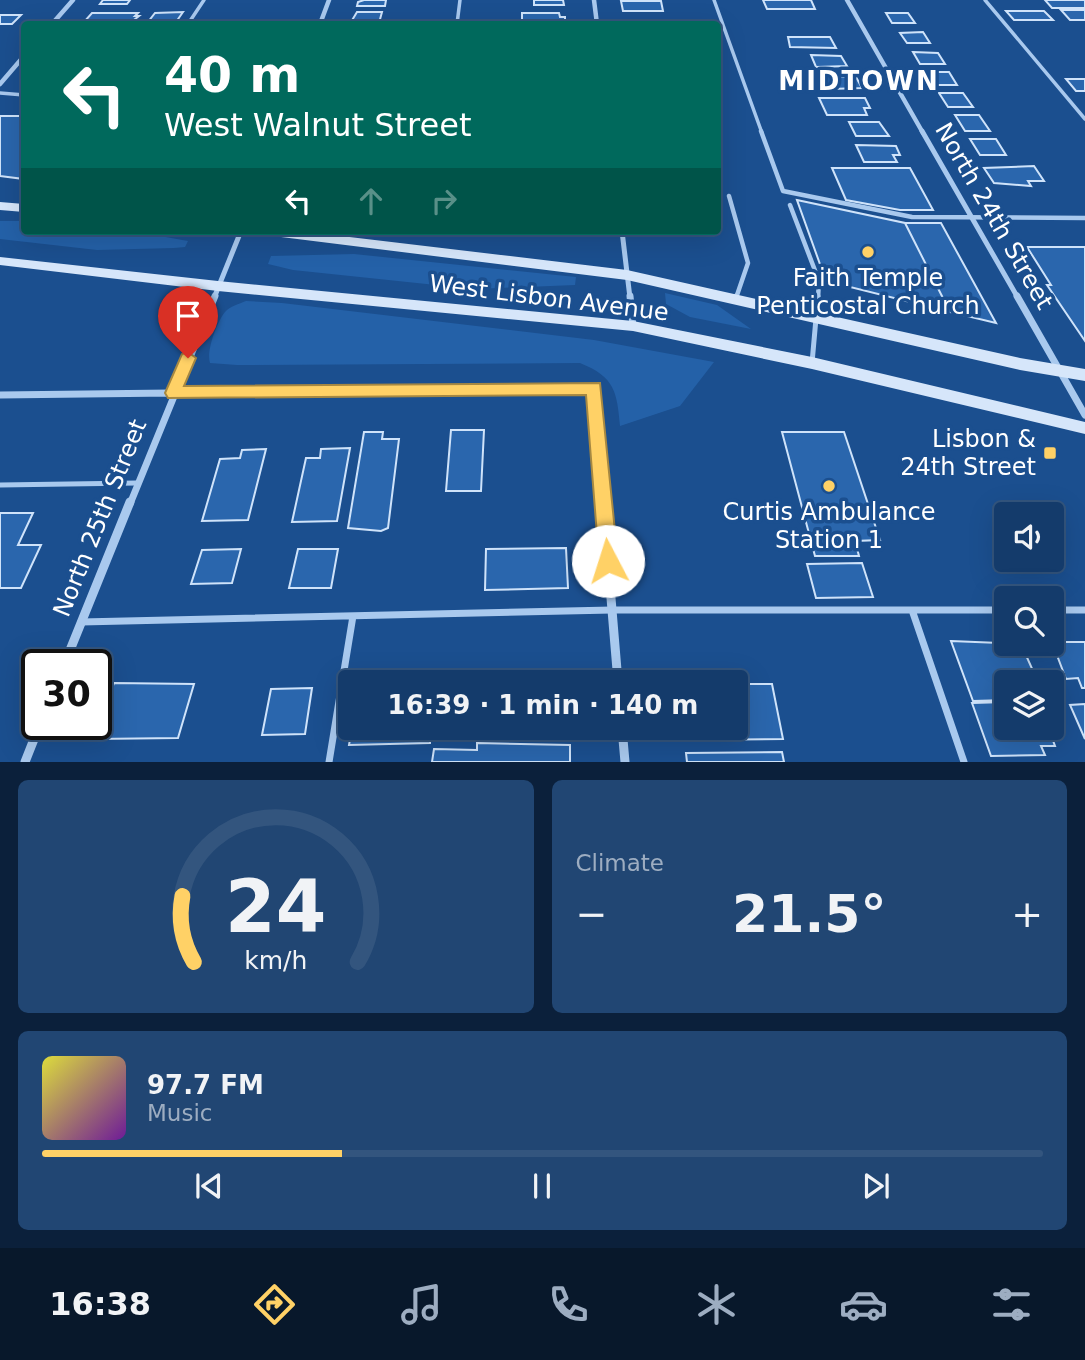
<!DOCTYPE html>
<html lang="en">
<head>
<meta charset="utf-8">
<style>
  body { margin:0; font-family:"DejaVu Sans",sans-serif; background:#214673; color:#f1f3f6; height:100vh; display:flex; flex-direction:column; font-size:26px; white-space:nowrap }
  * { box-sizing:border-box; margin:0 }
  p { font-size:23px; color:#9dadc1 }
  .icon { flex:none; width:38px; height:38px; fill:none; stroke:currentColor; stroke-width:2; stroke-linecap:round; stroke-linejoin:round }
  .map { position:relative; height:762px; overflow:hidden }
  .drawer { display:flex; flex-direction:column; gap:18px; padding:18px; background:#0b203b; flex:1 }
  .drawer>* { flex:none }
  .top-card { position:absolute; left:21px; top:21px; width:700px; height:214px; border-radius:7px; box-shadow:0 7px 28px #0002,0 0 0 2px #33557e; background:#00695c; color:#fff; overflow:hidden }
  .buttons { position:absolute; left:994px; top:502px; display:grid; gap:14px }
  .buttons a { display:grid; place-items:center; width:70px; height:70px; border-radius:7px; background:#143b6b; box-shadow:0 7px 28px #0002,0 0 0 2px #33557e; font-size:35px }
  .speed { position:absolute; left:21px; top:649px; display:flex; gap:14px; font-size:35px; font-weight:700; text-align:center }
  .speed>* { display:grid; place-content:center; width:91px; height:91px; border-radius:50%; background:#143b6b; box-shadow:0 7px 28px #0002,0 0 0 2px #33557e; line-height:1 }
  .speed .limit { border:4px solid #111; border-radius:10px; background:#fff; color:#111 }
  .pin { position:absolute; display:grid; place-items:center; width:60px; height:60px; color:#fff; margin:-72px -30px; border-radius:50% 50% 50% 0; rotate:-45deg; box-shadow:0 0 7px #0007 }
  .pin .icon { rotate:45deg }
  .me { position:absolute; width:77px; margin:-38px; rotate:355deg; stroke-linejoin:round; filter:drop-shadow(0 0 5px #0008) }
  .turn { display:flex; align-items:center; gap:24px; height:147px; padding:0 28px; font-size:32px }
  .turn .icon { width:91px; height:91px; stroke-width:2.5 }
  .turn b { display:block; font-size:49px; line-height:60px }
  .lanes { display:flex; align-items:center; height:66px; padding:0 28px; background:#0003; justify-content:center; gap:35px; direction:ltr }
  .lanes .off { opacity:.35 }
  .big { font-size:52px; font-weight:700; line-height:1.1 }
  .drawer .tile { flex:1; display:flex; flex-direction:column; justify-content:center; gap:10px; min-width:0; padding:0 24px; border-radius:10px; background:#214673 }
  .drawer .dial { align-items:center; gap:0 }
  .dial svg { height:182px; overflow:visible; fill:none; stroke:#33557e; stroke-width:7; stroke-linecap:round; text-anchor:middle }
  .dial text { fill:#f1f3f6; stroke:none }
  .song { display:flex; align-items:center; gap:21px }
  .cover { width:84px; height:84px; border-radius:10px; background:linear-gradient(135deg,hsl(60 70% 55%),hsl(280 70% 35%)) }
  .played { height:7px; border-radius:4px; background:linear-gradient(90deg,#ffd166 30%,#33557e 30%) }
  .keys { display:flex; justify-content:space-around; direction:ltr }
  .heat { display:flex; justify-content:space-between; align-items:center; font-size:38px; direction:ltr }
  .drawer .tiles { flex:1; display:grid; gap:18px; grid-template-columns:1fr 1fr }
  .tile:last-child { grid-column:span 2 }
  .trip { position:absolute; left:338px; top:670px; width:410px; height:70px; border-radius:7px; background:#143b6b; box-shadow:0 7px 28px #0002,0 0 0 2px #33557e; font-weight:700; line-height:70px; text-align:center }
  .menu { display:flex; height:112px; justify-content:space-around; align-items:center; background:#08182b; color:#9dadc1 }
  .menu .icon { width:49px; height:49px }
  .menu .selected { color:#ffd166 }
  .menu b { font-size:32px; color:#f1f3f6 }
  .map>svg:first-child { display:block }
  .green { fill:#2461a8 }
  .building { fill:#2a66ad; stroke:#cfe3fa; stroke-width:2 }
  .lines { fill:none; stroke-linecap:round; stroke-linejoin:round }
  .service-far3 { stroke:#a9c9ee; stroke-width:3.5 }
  .service-far2 { stroke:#a9c9ee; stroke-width:4.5 }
  .service-far1 { stroke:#a9c9ee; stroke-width:5 }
  .service { stroke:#a9c9ee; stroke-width:7 }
  .minor-far3 { stroke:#a9c9ee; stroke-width:4.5 }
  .minor-far2 { stroke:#a9c9ee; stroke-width:5 }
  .minor-far1 { stroke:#a9c9ee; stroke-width:7 }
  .minor { stroke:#a9c9ee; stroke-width:9 }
  .secondary { fill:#d6e6fa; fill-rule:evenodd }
  .route { fill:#ffd166; stroke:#a68842; stroke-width:2 }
  .poi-dot { fill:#ffd166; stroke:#1b4f8f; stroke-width:2.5 }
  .labels { text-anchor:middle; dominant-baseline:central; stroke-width:7; stroke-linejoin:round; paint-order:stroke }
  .street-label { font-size:24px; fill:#fff; stroke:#1b4f8f }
  .poi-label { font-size:24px; fill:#fff; stroke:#1b4f8f }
  .far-district-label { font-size:26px; font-weight:bold; letter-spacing:2px; fill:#fff; stroke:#1b4f8f }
</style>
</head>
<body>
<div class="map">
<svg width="1085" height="762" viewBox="0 0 1085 762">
  <rect width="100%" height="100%" fill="#1b4f8f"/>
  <path class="green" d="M0 221H24V231H132L188 241 185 247 174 248 97 250 0 239Z
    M354 254 576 277 575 285 474 289 293 270 268 264 271 256Z
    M665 293 717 305 751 329 690 317 666 304Z
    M246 301 282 303 594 340 714 362 680 406 620 426C617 392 615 377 580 363L237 365 210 363C206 351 217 322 225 312 230 306 239 304 246 301Z"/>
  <path class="building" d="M103 0H130L127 4H100Z
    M364 0H386L385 6H357L358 2Z
    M534 0H563L564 5H534Z
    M763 0H811L815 9H767Z
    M1045 0H1085V8H1052Z
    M621 1H661L663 11H623Z
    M1061 10H1085V20H1070Z
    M1006 11H1044L1053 20H1014Z
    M183 12 176 22H148L155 13Z
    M357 12H382L379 23 351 22Z
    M92 13H138L135 16H139L130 23 84 22Z
    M522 13H559L560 17H565V20L522 22Z
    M886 13H908L915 23H892Z
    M0 15H21L12 24H0Z
    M923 32 930 43H907L900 33Z
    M788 37H830L836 48 790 47Z
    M913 52 938 53 945 64H920Z
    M811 55 841 56 847 66 816 67Z
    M926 72H949L957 85H935Z
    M824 76 856 77 862 88 830 89Z
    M1066 79H1085V91H1076Z
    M939 93H963L973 107H948Z
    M819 98H865L870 108H864L867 115H827Z
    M955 115H979L990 131H965Z
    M0 116H24V179L0 176Z
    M849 122H879L889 136H856Z
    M970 139H996L1006 155H980Z
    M856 145 896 146 900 155H893L897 162H864Z
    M1034 166 1044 181H1028L1031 186 994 183 984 168Z
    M832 168H910L933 210H900L846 200Z
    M797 200 905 223 950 312 826 281Z
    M905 223H941L996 323 950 312Z
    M1027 247H1085V341L1047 285H1051Z
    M451 430H484L481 491H446Z
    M364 432H383L382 439H399L388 528 381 531 348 528Z
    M782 432H844L880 540 855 541 859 556H815Z
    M350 448 337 521 292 522 306 458H320L321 449Z
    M266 449 248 520 202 521 220 459 240 458 242 450Z
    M0 513H33L18 545H41L21 588H0Z
    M566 548 568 588 485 590 486 549Z
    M241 549 232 583 191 584 202 550Z
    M298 549H338L331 588H289Z
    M862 563 873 597 816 598 807 564Z
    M951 641 1021 644 1038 682H1006V700L973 701Z
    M1052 642H1085V688H1082L1078 678 1066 679Z
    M114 683 194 684 178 738 94 739Z
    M735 684H772L783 739 684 740 683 728H735Z
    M312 688 305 734 262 735 271 689Z
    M1006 702V728H1052V719L1058 735H1051L1055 746H1041L1045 755 991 756 972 703Z
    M1085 704V739L1070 705Z
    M352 728H431L430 743 349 745Z
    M477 743 570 745V762H432L434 749 477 750Z
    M782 752 784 762H687L686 753Z"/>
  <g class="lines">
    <path class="service-far3" d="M714 0 762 133
      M985 0 1085 119
      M188 24 204 0
      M457 24 460 0
      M0 93 24 95"/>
    <path class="service-far2" d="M761 131 783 191 912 217 1085 218
      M729 196 748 263 736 298
      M790 205 819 281 818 298"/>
    <path class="service-far1" d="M735 300 736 296
      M812 363 818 296
      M0 485 137 483"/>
    <path class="service" d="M912 610 964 762
      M1052 610H1085
      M81 622 612 610H1006
      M329 762 353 616"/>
    <path class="minor-far3" d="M594 0 597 24
      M847 0 923 133
      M52 24 73 0
      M320 24 329 0
      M0 84 24 56"/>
    <path class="minor-far2" d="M922 131 1018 298
      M622 231 630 298
      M214 298 241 231"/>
    <path class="minor-far1" d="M630 296 633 326
      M1017 296 1085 415
      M0 395 594 388 603 504
      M130 504 215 296"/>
    <path class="minor" d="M603 502 618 682
      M64 665 130 502
      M622 728 625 762
      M25 762 40 724"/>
    <path class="secondary" d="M0 202 24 204V212L0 210Z
      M259 231H299L627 270 1020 358 1085 369V381L1020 370 627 280 265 235Z
      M0 257 218 281 633 321 812 357 1085 422V434L812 369 633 331 218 291 0 265Z"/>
  </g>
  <path class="route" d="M188 352 196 358 184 386 600 383 618 561 615 568 608 570 602 568 599 561 586 395 168 398 165 393 182 354Z"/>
  <g class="poi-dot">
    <circle cx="868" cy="252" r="7"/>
    <rect x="1043" y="446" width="14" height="14" rx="3.5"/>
    <circle cx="829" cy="486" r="7"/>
  </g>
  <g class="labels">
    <g class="street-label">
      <text transform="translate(994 216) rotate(60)">North 24th Street</text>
      <text transform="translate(549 298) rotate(7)">West Lisbon Avenue</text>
      <text transform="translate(100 518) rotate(-68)">North 25th Street</text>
    </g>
    <g class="poi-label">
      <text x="868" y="278">Faith Temple<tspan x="868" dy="28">Penticostal Church</tspan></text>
      <text x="1036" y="439" text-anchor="end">Lisbon &amp;<tspan x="1036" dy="28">24th Street</tspan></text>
      <text x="829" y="512">Curtis Ambulance<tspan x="829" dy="28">Station 1</tspan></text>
    </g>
    <g class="far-district-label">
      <text x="859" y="81">MIDTOWN</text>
    </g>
  </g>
</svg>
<div class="buttons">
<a><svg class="icon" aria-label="sound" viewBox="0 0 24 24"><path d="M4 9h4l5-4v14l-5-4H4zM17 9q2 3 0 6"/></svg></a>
<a><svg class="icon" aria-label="search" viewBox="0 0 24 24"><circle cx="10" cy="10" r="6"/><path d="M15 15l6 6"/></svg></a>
<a><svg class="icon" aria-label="layers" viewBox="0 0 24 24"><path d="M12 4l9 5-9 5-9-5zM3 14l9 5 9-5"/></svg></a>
</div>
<div class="speed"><div class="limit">30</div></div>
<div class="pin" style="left:188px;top:358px;background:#d93025"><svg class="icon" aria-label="arrive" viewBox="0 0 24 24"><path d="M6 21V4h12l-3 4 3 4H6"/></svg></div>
<svg class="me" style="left:608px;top:561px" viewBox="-20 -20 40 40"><circle r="19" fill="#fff"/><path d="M0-13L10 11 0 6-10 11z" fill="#ffd166"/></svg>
<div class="trip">16:39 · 1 min · 140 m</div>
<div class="top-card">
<div class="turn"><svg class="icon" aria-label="left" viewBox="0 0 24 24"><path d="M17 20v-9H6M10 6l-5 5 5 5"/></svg><div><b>40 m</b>West Walnut Street</div></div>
<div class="lanes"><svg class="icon" aria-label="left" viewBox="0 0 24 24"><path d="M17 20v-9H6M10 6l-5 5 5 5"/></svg><svg class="icon off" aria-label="ahead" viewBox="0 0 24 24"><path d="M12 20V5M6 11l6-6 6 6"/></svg><svg class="icon off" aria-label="right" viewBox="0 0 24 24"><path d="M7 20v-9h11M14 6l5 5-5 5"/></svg></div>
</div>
</div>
<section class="drawer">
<div class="tiles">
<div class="tile dial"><svg viewBox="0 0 100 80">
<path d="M14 69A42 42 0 1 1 86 69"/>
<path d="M14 69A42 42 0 0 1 9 40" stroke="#ffd166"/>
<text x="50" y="56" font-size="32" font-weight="700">24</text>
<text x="50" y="72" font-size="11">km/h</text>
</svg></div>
<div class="tile"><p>Climate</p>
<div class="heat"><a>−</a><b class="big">21.5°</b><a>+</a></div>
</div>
<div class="tile">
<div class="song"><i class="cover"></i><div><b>97.7 FM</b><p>Music</p></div></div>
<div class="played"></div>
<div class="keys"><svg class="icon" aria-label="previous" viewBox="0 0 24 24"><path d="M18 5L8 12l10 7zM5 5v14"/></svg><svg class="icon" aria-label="pause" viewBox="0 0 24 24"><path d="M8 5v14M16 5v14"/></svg><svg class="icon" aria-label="next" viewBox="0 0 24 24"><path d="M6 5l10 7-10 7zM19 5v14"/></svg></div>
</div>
</div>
</section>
<nav class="menu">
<b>16:38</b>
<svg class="icon selected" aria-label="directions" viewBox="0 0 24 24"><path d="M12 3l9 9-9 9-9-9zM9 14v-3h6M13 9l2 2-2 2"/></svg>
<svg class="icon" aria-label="music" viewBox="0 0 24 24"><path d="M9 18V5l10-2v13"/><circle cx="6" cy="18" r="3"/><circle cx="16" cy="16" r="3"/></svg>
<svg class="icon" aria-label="phone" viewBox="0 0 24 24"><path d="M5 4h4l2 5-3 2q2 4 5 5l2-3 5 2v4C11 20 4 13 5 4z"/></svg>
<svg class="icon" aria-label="climate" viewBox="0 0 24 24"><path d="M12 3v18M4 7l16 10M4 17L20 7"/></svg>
<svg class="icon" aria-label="car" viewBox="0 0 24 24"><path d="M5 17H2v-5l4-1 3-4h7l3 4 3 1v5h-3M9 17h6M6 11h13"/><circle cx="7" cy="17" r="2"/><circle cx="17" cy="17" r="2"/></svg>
<svg class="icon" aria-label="filters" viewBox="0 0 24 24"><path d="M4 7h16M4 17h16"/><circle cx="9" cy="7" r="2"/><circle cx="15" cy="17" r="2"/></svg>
</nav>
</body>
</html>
